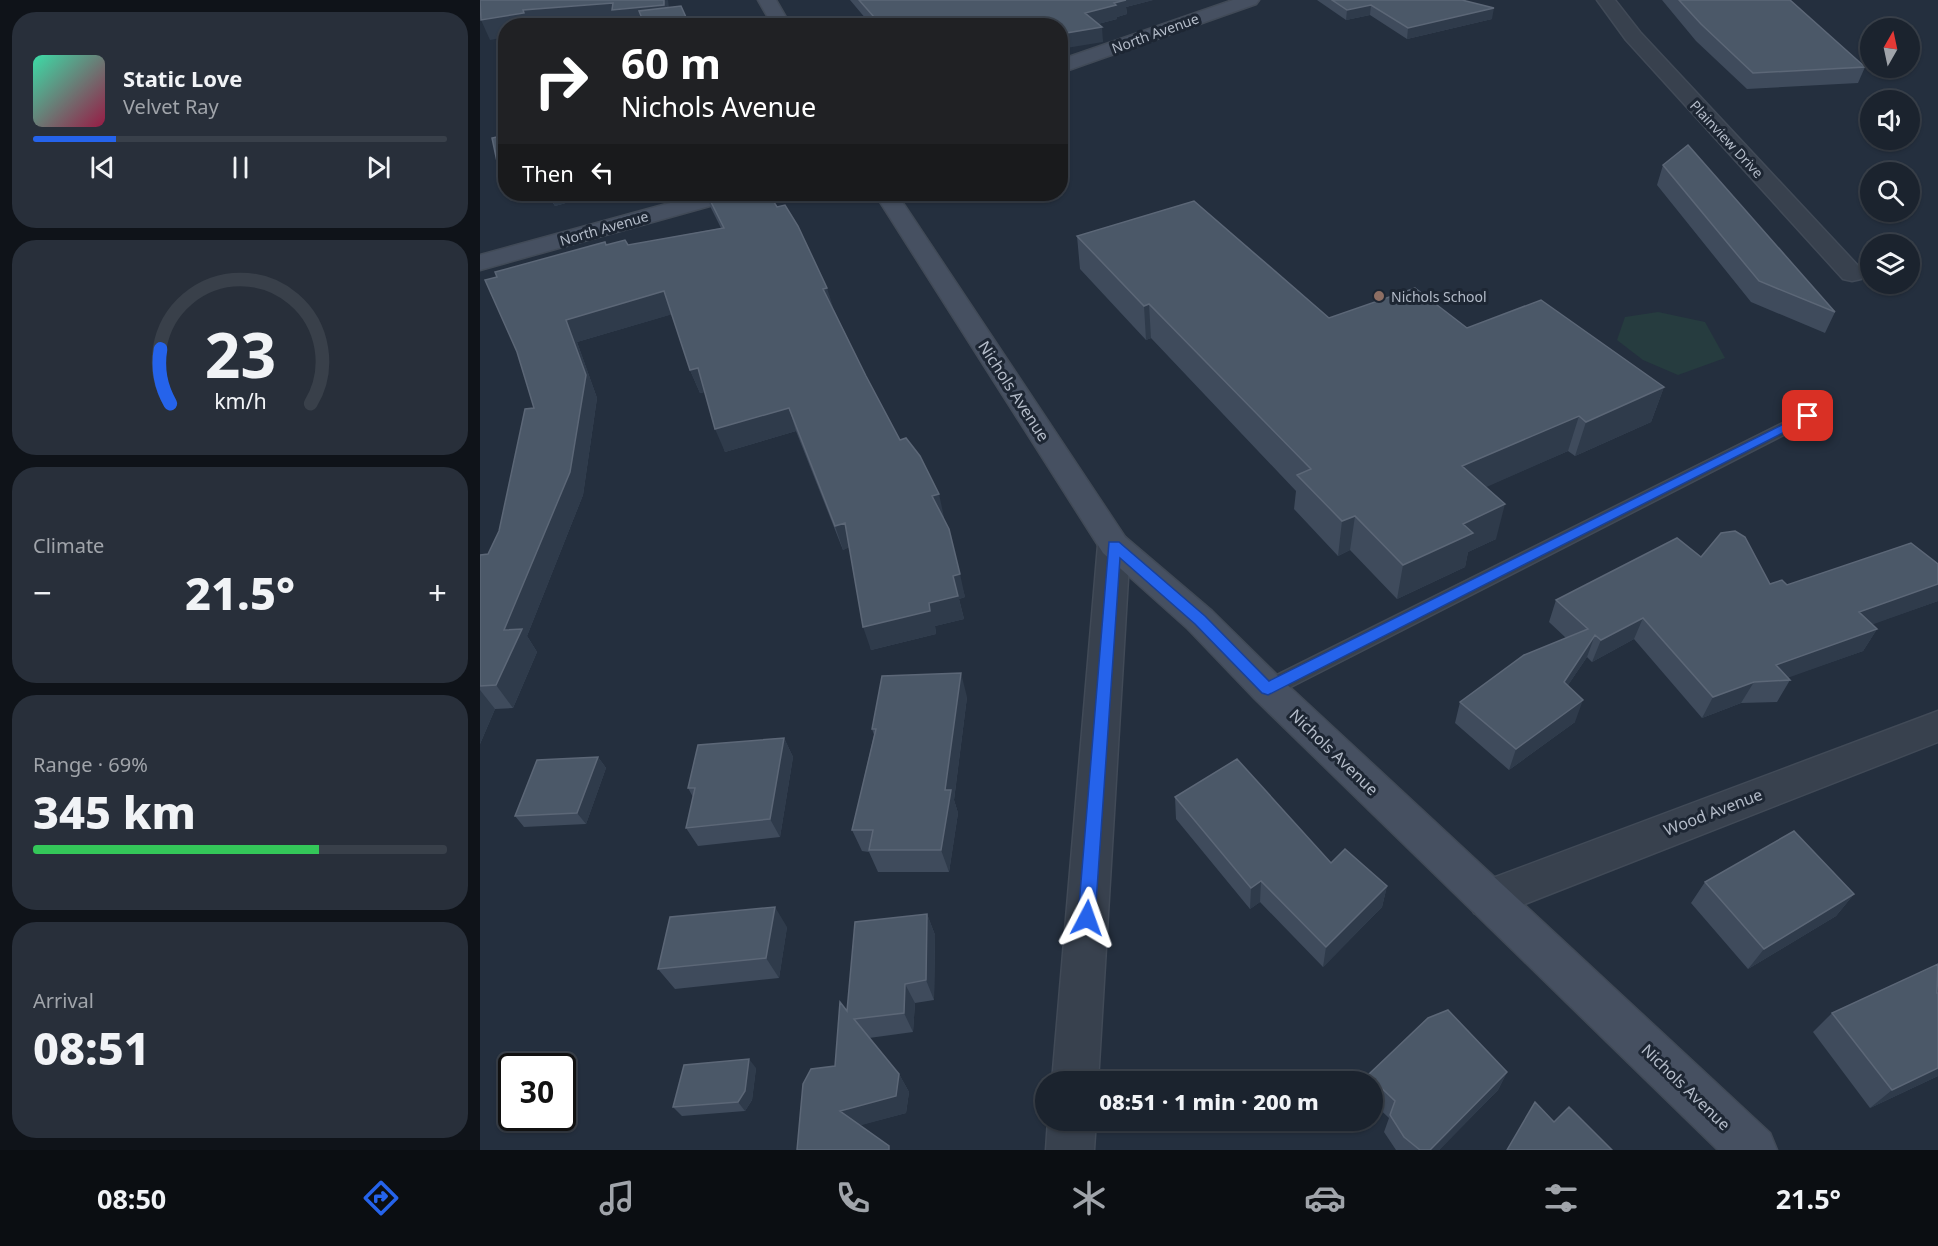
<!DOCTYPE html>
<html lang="en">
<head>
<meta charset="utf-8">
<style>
  body { margin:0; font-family:"Noto Sans",sans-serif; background:#282f3a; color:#f1f3f6; height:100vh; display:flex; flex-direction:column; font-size:22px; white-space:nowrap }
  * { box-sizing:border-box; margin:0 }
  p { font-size:20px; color:#a0a4aa }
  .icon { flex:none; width:33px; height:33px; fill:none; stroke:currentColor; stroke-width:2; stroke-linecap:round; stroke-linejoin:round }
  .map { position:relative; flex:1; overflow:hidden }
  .side { display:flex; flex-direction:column; gap:12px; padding:12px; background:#0f1319; width:480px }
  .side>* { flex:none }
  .guide { position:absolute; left:18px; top:18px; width:570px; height:183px; border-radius:24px; box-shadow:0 2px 4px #0004,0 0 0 2px #39404a; background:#202124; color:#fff; overflow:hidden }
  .needle { width:39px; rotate:9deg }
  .controls { position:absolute; left:1380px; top:18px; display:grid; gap:12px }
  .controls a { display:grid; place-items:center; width:60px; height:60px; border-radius:50%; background:#1b232e; box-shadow:0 2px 4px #0004,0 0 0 2px #39404a; font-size:30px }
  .speed { position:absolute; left:18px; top:1053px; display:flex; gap:12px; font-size:30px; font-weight:700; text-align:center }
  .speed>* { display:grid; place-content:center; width:78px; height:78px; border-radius:50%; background:#1b232e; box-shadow:0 2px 4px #0004,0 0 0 2px #39404a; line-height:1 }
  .speed .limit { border:3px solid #111; border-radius:9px; background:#fff; color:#111 }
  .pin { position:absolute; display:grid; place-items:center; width:51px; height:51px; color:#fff; margin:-26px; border-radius:12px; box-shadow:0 3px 9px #0006 }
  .me { position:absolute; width:66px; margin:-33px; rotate:4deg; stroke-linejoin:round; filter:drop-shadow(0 0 4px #0008) }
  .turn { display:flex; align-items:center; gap:21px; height:126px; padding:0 24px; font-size:27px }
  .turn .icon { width:78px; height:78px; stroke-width:2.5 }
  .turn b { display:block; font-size:42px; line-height:51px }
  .then { display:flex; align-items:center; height:57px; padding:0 24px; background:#0003; gap:12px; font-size:22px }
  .big { font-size:45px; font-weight:800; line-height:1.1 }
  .side .tile { flex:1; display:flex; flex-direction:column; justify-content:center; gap:9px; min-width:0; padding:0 21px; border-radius:24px; background:#282f3a }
  .side .dial { align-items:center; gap:0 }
  .dial svg { height:156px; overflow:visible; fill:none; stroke:#39404a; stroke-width:7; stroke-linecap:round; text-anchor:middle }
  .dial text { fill:#f1f3f6; stroke:none }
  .song { display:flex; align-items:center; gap:18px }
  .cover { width:72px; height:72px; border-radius:9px; background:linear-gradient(135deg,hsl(160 70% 55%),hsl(340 70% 35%)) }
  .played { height:6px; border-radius:3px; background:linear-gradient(90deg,#2563eb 20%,#39404a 20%) }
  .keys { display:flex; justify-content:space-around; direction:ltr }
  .heat { display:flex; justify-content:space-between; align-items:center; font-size:33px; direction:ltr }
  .charge { height:9px; border-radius:4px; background:linear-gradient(90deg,#34c759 69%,#39404a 0) }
  .trip { position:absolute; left:555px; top:1071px; width:348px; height:60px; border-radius:30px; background:#1b232e; box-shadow:0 2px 4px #0004,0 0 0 2px #39404a; font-weight:800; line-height:60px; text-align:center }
  .dock { display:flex; height:96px; justify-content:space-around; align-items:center; background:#0b0e12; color:#a0a4aa }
  .dock .icon { width:42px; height:42px }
  .dock .on { color:#2563eb }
  .dock b { font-size:27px; color:#f1f3f6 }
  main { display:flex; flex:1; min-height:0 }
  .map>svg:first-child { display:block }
  .green { fill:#263c3f }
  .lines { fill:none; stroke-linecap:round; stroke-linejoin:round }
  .lane-casing { stroke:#414a57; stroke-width:3 }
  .street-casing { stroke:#414a57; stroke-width:3 }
  .secondary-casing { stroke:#414a57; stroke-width:3 }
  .lane { fill:#38414e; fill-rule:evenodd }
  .street { fill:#38414e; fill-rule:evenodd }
  .secondary { fill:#465061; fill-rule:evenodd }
  .wall { fill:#3f4b5c }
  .shaded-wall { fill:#2f3b4b }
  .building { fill:#4b5868; stroke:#5c6777; stroke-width:1.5 }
  .route { fill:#2563eb; stroke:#184099; stroke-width:1.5 }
  .education-dot { fill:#8d6e63; stroke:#1d2633; stroke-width:2 }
  .labels { text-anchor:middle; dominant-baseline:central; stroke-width:6; stroke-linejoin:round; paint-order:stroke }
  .far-street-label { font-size:14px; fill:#b4bcc9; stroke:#1d2633 }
  .far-poi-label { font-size:14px; fill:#b4bcc9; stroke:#1d2633; text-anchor:start }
  .street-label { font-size:16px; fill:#b4bcc9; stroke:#1d2633 }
</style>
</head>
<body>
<main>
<section class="side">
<div class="tile">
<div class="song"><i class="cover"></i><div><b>Static Love</b><p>Velvet Ray</p></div></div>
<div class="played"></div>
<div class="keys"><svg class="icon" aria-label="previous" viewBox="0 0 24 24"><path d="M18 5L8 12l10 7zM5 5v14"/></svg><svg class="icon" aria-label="pause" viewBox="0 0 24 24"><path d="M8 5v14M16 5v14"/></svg><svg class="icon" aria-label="next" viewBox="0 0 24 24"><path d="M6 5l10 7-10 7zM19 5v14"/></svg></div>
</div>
<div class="tile dial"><svg viewBox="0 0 100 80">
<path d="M14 69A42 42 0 1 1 86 69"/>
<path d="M14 69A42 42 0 0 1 9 41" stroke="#2563eb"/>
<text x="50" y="56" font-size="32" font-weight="700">23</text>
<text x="50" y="72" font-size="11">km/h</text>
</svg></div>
<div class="tile"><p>Climate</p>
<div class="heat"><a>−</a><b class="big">21.5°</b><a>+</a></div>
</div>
<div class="tile"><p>Range · 69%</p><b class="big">345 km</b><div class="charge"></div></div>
<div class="tile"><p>Arrival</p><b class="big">08:51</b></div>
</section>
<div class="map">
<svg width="1458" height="1150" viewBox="0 0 1458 1150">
  <rect width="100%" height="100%" fill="#242f3e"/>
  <path class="green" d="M1178 312 1225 322 1245 358 1198 375 1163 360 1137 340 1145 317Z"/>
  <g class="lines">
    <g class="lane-casing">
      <path id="lane" d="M1327 411 1333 412 1335 416 1333 420 795 695 788 697 781 695 778 689 781 683Z"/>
    </g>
    <g class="street-casing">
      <path id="street" d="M1117 0H1135L1160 32 1381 269 1384 274 1381 279 1372 281 1363 279 1146 40Z
        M634 534 645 537 650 545 618 1082H572L618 545 623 537Z
        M1458 711V742L1009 918 994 913 988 899 994 885Z
        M568 1120H616L614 1150H566Z"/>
    </g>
    <g class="secondary-casing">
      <path id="secondary" d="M278 0H296L311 26H293Z
        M753 0H779L776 4 580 73V60Z
        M223 194H258L255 199 0 270V255Z
        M395 194H417L645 537 732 611 801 679 1290 1133 1297 1150H1238L775 699 708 629 623 553Z"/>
    </g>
    <use href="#lane" class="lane"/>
    <use href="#street" class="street"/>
    <use href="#secondary" class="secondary"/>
  </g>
  <path class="wall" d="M370 0H673L646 7 647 14 637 17V19L618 24 623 42 580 26H392Z
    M837 0H982L1012 19 927 39 890 15 866 20Z
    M1182 0H1310L1385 67 1378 83 1267 89 1216 41Z
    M1183 165 1355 312 1345 333 1271 302 1177 185Z
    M67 194H118L75 206Z
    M226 194 354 310 386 376 420 440 464 517 463 518 485 597 479 599 484 619 455 626 456 634 391 650 369 547 363 550 316 431 245 452 225 392 220 393 210 370 192 314 97 342 117 398 103 495 47 636 57 652 33 708 15 709 0 744V555L8 554 19 531 54 408 126 245H148L241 228 231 208Z
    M597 236 849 318 987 328 1184 387 1171 422 1095 456 1088 451 1005 487 1016 539 988 552 985 567 917 599 870 550 858 556 814 509 816 491 671 338 666 340 600 269Z
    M1221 557 1290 584 1307 585 1458 601 1392 624 1397 629 1383 651 1308 677 1310 680 1297 702 1261 703 1222 718 1154 639 1112 662 1107 657 1088 685 1095 722 1029 770 975 723 980 702 1086 638 1069 622 1076 600Z
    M487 697 474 800 478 813 469 872H398L389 852 382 851 372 830 394 735 392 729Z
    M304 738 313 757 300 837 218 846 206 828 213 797 208 788Z
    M118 757 126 768 106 824 44 827 35 816Z
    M695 797 907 886 902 907 843 967 780 902 770 909 696 819Z
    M1225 882 1374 894 1356 916 1268 969 1211 903Z
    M447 914 455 935 454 1000 435 1003 433 1032 389 1038 419 1074 429 1092 426 1113 380 1125 317 1150 355 1066 367 1011Z
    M307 927 299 978 195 989 178 969Z
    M1457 993 1458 1076 1390 1108 1333 1032 1352 1013Z
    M276 1068 272 1100 265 1111 202 1116 193 1107Z
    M1027 1072 1018 1090 959 1150H916L904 1132 909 1118 892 1102V1082H886L888 1075Z"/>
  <path class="shaded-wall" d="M188 0 191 24 159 11 164 26H138L137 23 104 26H26V37L10 40 1 20 43 10 133 3Z
    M638 0H673L646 7 647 14 637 17V19L606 27 605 13 634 3Z
    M891 5 890 15 866 20 867 10Z
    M1014 8 1012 19 927 39 928 28Z
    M622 27 623 42 580 49V34Z
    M26 179V190L21 180Z
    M27 194H50L30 199Z
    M69 194H118L75 206Z
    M347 288 354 310 343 289Z
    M184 291 193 314 97 342 117 398 103 495 47 636 57 652 33 708 16 685 24 630 86 320Z
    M669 304 671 338 666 340 664 306Z
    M218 368 227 391 220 393 210 370Z
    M1184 387 1171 422 1095 456 1106 422Z
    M309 408 316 431 245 452 235 429Z
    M1099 416 1088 451 975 501 982 466Z
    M459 494 464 517 458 519 452 496Z
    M1025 504 1016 539 988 552 985 567 917 599 923 565 983 524Z
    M875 516 870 550 858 556 862 521Z
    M365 523 372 546 363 550 355 526Z
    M480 574 485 597 479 599 484 619 455 626 456 634 391 650 383 627 449 603 473 576Z
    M1458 584V601L1366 634 1379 612Z
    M1163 618 1154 639 1112 662 1121 640Z
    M1397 629 1383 651 1299 681 1296 665Z
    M1115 635 1107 657 1076 703 1084 682Z
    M481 673 487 697 474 800 478 813 469 872 461 850 465 790Z
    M1274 682 1261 703 1222 718 1233 697Z
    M0 690 15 709 0 744Z
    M1103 700 1095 722 1029 770 1036 749Z
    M304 738 313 757 300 837 290 819Z
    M118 757 126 768 106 824 97 813Z
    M781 881 780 902 770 909 771 888Z
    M907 886 902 907 843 967 846 947Z
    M1374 894 1356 916 1268 969 1284 949Z
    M295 907 307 927 299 978 286 958Z
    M447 914 455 935 454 1000 446 980Z
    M425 984 435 1003 433 1032 424 1013Z
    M269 1059 276 1068 272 1100 265 1111 258 1102Z
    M1458 1068V1076L1390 1108 1412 1090Z
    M1027 1072 1018 1090 959 1150H950Z
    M419 1074 429 1092 426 1113 371 1128 360 1111Z"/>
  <path class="building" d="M0 0H184V5L132 10 133 3 43 10 44 13 1 20Z
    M379 0H646L634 3 636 5 605 13 622 27 580 34V26H402Z
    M852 0H982L1014 8 928 28 891 5 867 10Z
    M1199 0H1310L1385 67 1273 73 1221 24Z
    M201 6 210 26H165L159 11Z
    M26 135V179L21 180 12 138Z
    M1208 145 1355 312 1279 281 1183 165Z
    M227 194H289L297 207 305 205 318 226 347 288 343 289 386 376 420 440 426 438 440 456 459 494 452 496 469 529 480 574 473 576 478 596 449 603 450 611 383 627 365 523 355 526 309 408 235 429 218 368 210 370 184 291 86 320 106 375 90 472 24 630 42 629 16 685 0 686V555L8 554 19 531 45 409 54 408 37 352 5 280 17 277 15 272 125 242 126 245 145 240 148 245 244 228Z
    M714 201 849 318 935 288 987 328 1061 300 1184 387 1106 422 1099 416 982 466 1025 504 983 524 993 533 923 565 875 516 862 521 817 475 831 469 669 304 664 306 597 236Z
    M1255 531 1265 537 1290 584 1302 580 1307 585 1431 543 1458 564V584L1379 612 1397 629 1296 665 1310 680 1274 682 1233 697 1163 618 1121 640 1115 635 1084 682 1103 700 1036 749 980 702 1044 655 1108 629 1076 600 1197 538 1221 557 1241 533Z
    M481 673 465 790H471L461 850H389L393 830H372L396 729H392L402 676Z
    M304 738 290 819 206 828 215 788H208L218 745Z
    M118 757 97 813 35 816 57 760Z
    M757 759 851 863 865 849 907 886 846 947 781 881 771 888 695 797Z
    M1314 831 1374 894 1284 949 1225 882Z
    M295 907 286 958 178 969 190 917Z
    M447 914 446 980 425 984 424 1013 374 1019 419 1074 416 1096 360 1111 409 1146V1150H317L323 1084 331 1069 355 1066 360 1002 367 1011 375 922Z
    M1458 964 1457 993H1458V1068L1412 1090 1352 1013Z
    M968 1010 1027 1072 950 1150H940L924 1137 910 1115 915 1101 888 1075 948 1018Z
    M269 1059 265 1091 258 1102 193 1107 204 1065Z
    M1055 1102 1074 1122 1089 1107 1132 1150H1027Z"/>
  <path class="route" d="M1328 412 1332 413V418L788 695 782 693 715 624 640 558 615 918 613 924 607 926 600 924 598 918 629 542H639L725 616 789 681Z"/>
  <circle class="education-dot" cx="899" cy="296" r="6"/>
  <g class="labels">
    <g class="far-street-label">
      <text transform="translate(675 33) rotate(-20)">North Avenue</text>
      <text transform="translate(1247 139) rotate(47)">Plainview Drive</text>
      <text transform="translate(124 228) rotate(-16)">North Avenue</text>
    </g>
    <g class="far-poi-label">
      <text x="911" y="296">Nichols School</text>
    </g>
    <g class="street-label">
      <text transform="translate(534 391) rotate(57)">Nichols Avenue</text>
      <text transform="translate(854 752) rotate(44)">Nichols Avenue</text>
      <text transform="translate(1233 812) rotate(-21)">Wood Avenue</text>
      <text transform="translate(1206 1087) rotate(44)">Nichols Avenue</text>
    </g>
  </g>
</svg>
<div class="controls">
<a><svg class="needle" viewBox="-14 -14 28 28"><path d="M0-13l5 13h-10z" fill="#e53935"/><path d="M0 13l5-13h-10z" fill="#a0a4aa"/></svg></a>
<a><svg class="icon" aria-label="sound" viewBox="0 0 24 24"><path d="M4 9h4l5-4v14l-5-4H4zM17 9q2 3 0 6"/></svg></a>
<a><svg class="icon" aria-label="search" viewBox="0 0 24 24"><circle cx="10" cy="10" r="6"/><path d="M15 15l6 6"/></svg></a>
<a><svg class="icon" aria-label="layers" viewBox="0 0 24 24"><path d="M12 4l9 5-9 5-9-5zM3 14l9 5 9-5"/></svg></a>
</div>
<div class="speed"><div class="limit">30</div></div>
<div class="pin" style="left:1328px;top:416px;background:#d93025"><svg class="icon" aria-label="arrive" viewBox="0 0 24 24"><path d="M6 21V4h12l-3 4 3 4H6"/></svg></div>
<svg class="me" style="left:607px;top:918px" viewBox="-20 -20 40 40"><path d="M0-17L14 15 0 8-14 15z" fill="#2563eb" stroke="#fff" stroke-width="4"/></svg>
<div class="trip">08:51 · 1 min · 200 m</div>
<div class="guide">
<div class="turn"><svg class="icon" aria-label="right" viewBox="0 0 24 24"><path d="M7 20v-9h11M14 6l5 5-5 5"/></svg><div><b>60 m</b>Nichols Avenue</div></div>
<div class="then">Then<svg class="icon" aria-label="left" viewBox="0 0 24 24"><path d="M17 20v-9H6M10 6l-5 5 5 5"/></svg></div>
</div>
</div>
</main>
<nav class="dock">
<b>08:50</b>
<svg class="icon on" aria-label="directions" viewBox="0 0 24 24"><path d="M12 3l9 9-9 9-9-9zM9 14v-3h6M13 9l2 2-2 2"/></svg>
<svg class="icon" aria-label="music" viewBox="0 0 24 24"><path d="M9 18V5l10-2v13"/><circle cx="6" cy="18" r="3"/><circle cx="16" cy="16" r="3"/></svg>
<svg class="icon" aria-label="phone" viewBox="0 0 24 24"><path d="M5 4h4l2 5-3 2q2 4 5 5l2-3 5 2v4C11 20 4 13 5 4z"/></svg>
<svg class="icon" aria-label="climate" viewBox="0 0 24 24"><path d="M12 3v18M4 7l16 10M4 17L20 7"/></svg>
<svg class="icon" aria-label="car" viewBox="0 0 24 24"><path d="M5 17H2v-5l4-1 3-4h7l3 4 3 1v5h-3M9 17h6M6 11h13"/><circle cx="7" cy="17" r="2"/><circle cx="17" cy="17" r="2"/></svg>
<svg class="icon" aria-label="filters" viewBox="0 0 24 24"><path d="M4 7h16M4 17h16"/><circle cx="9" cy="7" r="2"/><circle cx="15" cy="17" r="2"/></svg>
<b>21.5°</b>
</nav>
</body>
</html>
